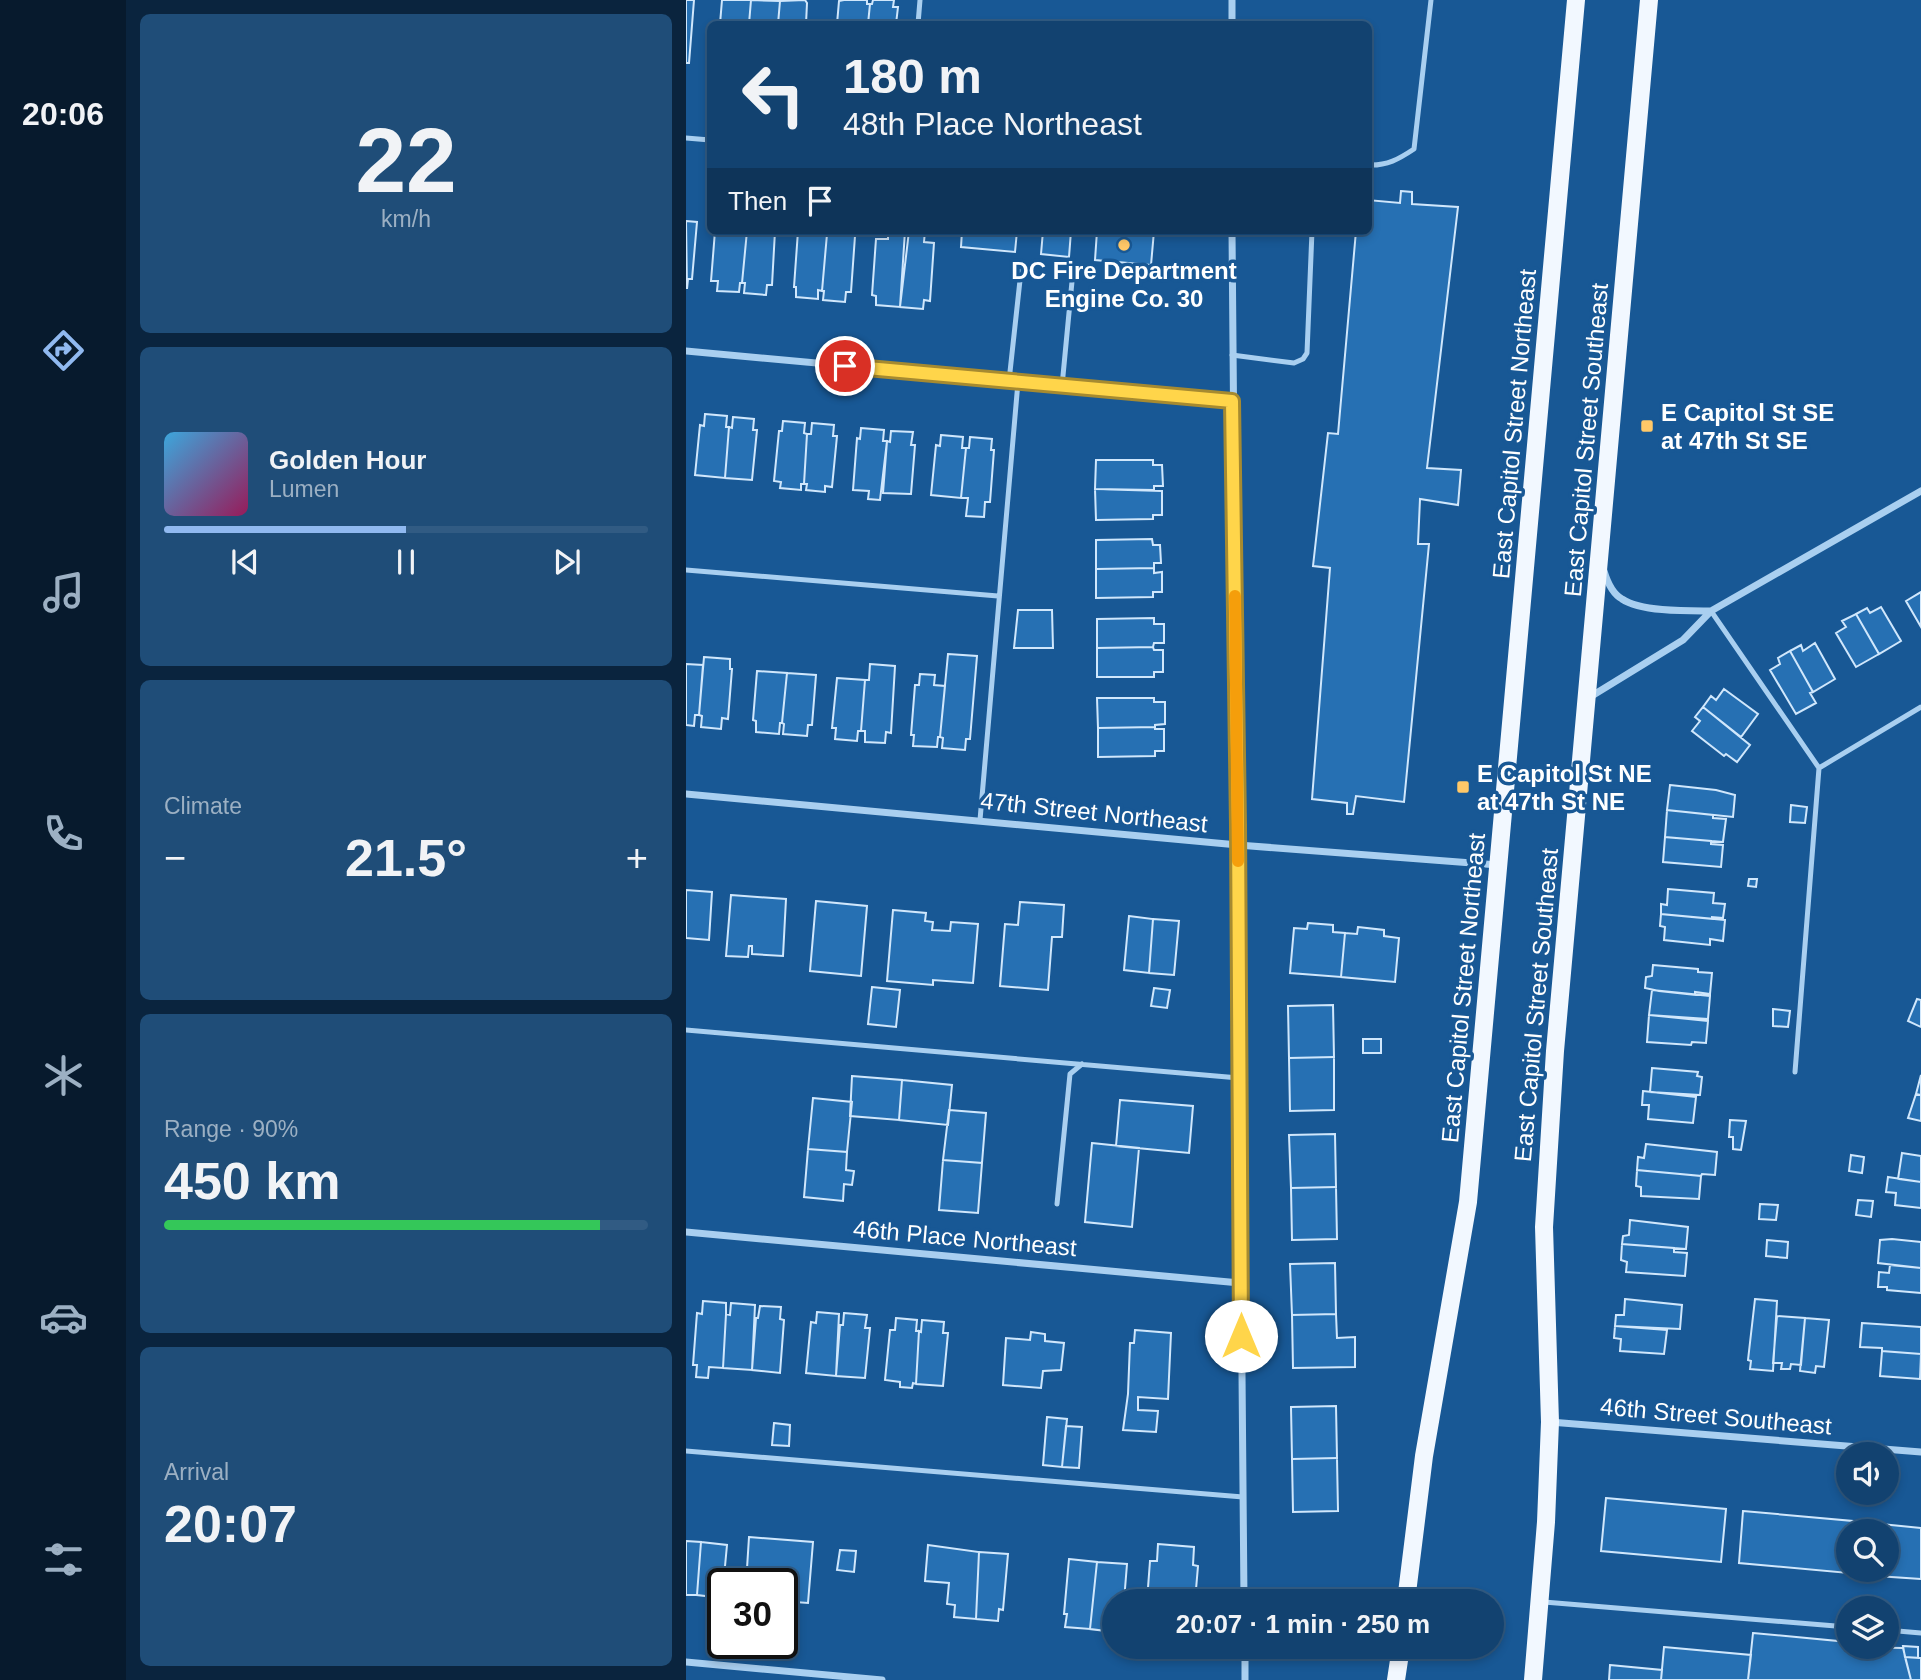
<!DOCTYPE html>
<html lang="en">
<head>
<meta charset="utf-8">
<style>
  body { margin:0; font-family:Helvetica,sans-serif; background:#1f4d78; color:#f1f3f6; height:100vh; display:flex; flex-direction:column; font-size:26px; white-space:nowrap }
  * { box-sizing:border-box; margin:0 }
  p { font-size:23px; color:#9cb0c3 }
  .icon { flex:none; width:38px; height:38px; fill:none; stroke:currentColor; stroke-width:2; stroke-linecap:round; stroke-linejoin:round }
  .map { position:relative; flex:1; overflow:hidden }
  .sheet { display:flex; flex-direction:column; gap:14px; padding:14px; background:#0a243e; width:560px }
  .sheet>* { flex:none }
  .top-card { position:absolute; left:21px; top:21px; width:665px; height:214px; border-radius:10px; box-shadow:0 4px 10px #0003,0 0 0 2px #315b83; background:#124270; color:#f1f3f6; overflow:hidden }
  .controls { position:absolute; left:1150px; top:1442px; display:grid; gap:14px }
  .controls a { display:grid; place-items:center; width:63px; height:63px; border-radius:50%; background:#124270; box-shadow:0 4px 10px #0003,0 0 0 2px #315b83; font-size:35px }
  .speed { position:absolute; left:21px; top:1568px; display:flex; gap:14px; font-size:35px; font-weight:700; text-align:center }
  .speed>* { display:grid; place-content:center; width:91px; height:91px; border-radius:50%; background:#124270; box-shadow:0 4px 10px #0003,0 0 0 2px #315b83; line-height:1 }
  .speed .limit { border:4px solid #111; border-radius:10px; background:#fff; color:#111 }
  .pin { position:absolute; display:grid; place-items:center; width:60px; height:60px; color:#fff; margin:-30px; border:4px solid #fff; border-radius:50%; box-shadow:0 2px 7px #0007 }
  .me { position:absolute; width:77px; margin:-38px; rotate:0deg; stroke-linejoin:round; filter:drop-shadow(0 0 5px #0008) }
  .turn { display:flex; align-items:center; gap:24px; height:147px; padding:0 21px; font-size:32px }
  .turn .icon { width:91px; height:91px; stroke-width:2.5 }
  .turn b { display:block; font-size:49px; line-height:60px }
  .then { display:flex; align-items:center; height:66px; padding:0 21px; background:#0003; gap:14px; font-size:26px }
  .big { font-size:52px; font-weight:800; line-height:1.1 }
  .sheet .widget { flex:1; display:flex; flex-direction:column; justify-content:center; gap:10px; min-width:0; padding:0 24px; border-radius:10px; background:#1f4d78 }
  .sheet .dial { align-items:center; gap:0 }
  .dial b { font-size:91px; line-height:1 }
  .song { display:flex; align-items:center; gap:21px }
  .cover { width:84px; height:84px; border-radius:10px; background:linear-gradient(135deg,hsl(200 70% 55%),hsl(330 70% 35%)) }
  .played { height:7px; border-radius:4px; background:linear-gradient(90deg,#90b9f0 50%,#315b83 50%) }
  .keys { display:flex; justify-content:space-around; direction:ltr }
  .heat { display:flex; justify-content:space-between; align-items:center; font-size:38px; direction:ltr }
  .charge { height:10px; border-radius:5px; background:linear-gradient(90deg,#34c759 90%,#315b83 0) }
  .trip { position:absolute; left:416px; top:1589px; width:402px; height:70px; border-radius:35px; background:#124270; box-shadow:0 4px 10px #0003,0 0 0 2px #315b83; font-weight:800; line-height:70px; text-align:center }
  main { display:flex; flex:1; min-height:0 }
  .dock { display:flex; flex-direction:column; width:126px; justify-content:space-around; align-items:center; background:#071a2d; color:#9cb0c3 }
  .dock .icon { width:49px; height:49px }
  .dock .on { color:#90b9f0 }
  .dock b { font-size:32px; color:#f1f3f6 }
  .map>svg:first-child { display:block }
  .building { fill:#2670b3; stroke:#d0e7fc; stroke-width:2 }
  .lines { fill:none; stroke-linecap:round; stroke-linejoin:round }
  .lane { stroke:#a9cff0; stroke-width:5 }
  .street { stroke:#a9cff0; stroke-width:7 }
  .primary { stroke:#f2f8ff; stroke-width:18 }
  .route-casing { stroke:#a68a30; stroke-width:18 }
  .route { stroke:#ffd54a; stroke-width:12 }
  .slow { stroke:#f59e0b; stroke-width:12 }
  .poi-dot { fill:#ffc868; stroke:#185895; stroke-width:2.5 }
  .labels { text-anchor:middle; dominant-baseline:central; stroke-width:7; stroke-linejoin:round; paint-order:stroke }
  .poi-label { font-size:24px; font-weight:bold; fill:#fff; stroke:#185895; text-anchor:start }
  .street-label { font-size:24px; fill:#fff; stroke:#185895 }
</style>
</head>
<body>
<main>
<nav class="dock">
<b>20:06</b>
<svg class="icon on" aria-label="directions" viewBox="0 0 24 24"><path d="M12 3l9 9-9 9-9-9zM9 14v-3h6M13 9l2 2-2 2"/></svg>
<svg class="icon" aria-label="music" viewBox="0 0 24 24"><path d="M9 18V5l10-2v13"/><circle cx="6" cy="18" r="3"/><circle cx="16" cy="16" r="3"/></svg>
<svg class="icon" aria-label="phone" viewBox="0 0 24 24"><path d="M5 4h4l2 5-3 2q2 4 5 5l2-3 5 2v4C11 20 4 13 5 4z"/></svg>
<svg class="icon" aria-label="climate" viewBox="0 0 24 24"><path d="M12 3v18M4 7l16 10M4 17L20 7"/></svg>
<svg class="icon" aria-label="car" viewBox="0 0 24 24"><path d="M5 17H2v-5l4-1 3-4h7l3 4 3 1v5h-3M9 17h6M6 11h13"/><circle cx="7" cy="17" r="2"/><circle cx="17" cy="17" r="2"/></svg>
<svg class="icon" aria-label="filters" viewBox="0 0 24 24"><path d="M4 7h16M4 17h16"/><circle cx="9" cy="7" r="2"/><circle cx="15" cy="17" r="2"/></svg>
</nav>
<section class="sheet">
<div class="widget dial"><b>22</b><p>km/h</p></div>
<div class="widget">
<div class="song"><i class="cover"></i><div><b>Golden Hour</b><p>Lumen</p></div></div>
<div class="played"></div>
<div class="keys"><svg class="icon" aria-label="previous" viewBox="0 0 24 24"><path d="M18 5L8 12l10 7zM5 5v14"/></svg><svg class="icon" aria-label="pause" viewBox="0 0 24 24"><path d="M8 5v14M16 5v14"/></svg><svg class="icon" aria-label="next" viewBox="0 0 24 24"><path d="M6 5l10 7-10 7zM19 5v14"/></svg></div>
</div>
<div class="widget"><p>Climate</p>
<div class="heat"><a>−</a><b class="big">21.5°</b><a>+</a></div>
</div>
<div class="widget"><p>Range · 90%</p><b class="big">450 km</b><div class="charge"></div></div>
<div class="widget"><p>Arrival</p><b class="big">20:07</b></div>
</section>
<div class="map">
<svg width="1235" height="1680" viewBox="0 0 1235 1680">
  <rect width="100%" height="100%" fill="#185895"/>
  <path class="building" d="M0 0H8L3 63H0Z
    M36 0H65L63 24H34Z
    M65 0 94 1 92 24H63Z
    M119 0 121 3 120 24H92L94 1Z
    M158 0H181V4H184L182 24H151L153 1Z
    M187 0H208L207 7H212L210 24H182L184 4H186Z
    M715 191 726 192V204L772 207 741 468 775 470 772 505 734 499 732 544H743L718 802 670 796 667 814H661V803L626 799 644 568 627 566 642 433 652 434 670 231H682V200L714 203Z
    M0 221 11 222 6 279H2L1 289Z
    M29 231H61L56 283H54L53 292 31 291 32 281H25Z
    M61 231H89L86 285H81L80 295 58 293 59 283H56Z
    M112 231H138V234H141L136 291 132 290V299L110 297V287H108Z
    M202 231H219L214 307 190 305V296L186 295 190 239H202Z
    M223 231H239L238 242 248 243 244 301 238 300 237 309 214 307Z
    M276 231H331L329 252 275 247Z
    M357 231H385L383 257 355 254Z
    M411 231H468L465 265 409 260Z
    M141 234 169 236 165 292H160L159 302 137 300 138 291H136Z
    M19 414 41 416 40 427H43L39 478 9 475 14 425 18 426Z
    M47 417 68 419 67 430H71L66 480 39 478 43 427 46 428Z
    M97 421 119 423 118 433 121 434 118 484H115V490L94 488 95 482 88 481 93 431H96Z
    M126 423 148 425 147 436H151L146 487 139 486V492L120 490 121 484H118L121 434H125Z
    M175 428 198 430 197 441H201L194 500 182 499 183 491 167 490 171 438 174 439Z
    M205 431 227 432 225 445H229L225 494 197 493 201 441 204 442Z
    M255 435 277 437 276 448H280L275 498 245 495 250 445 254 446Z
    M284 437 306 439 305 450H308L304 502H299L298 517 280 516 282 498H275L280 448H283Z
    M410 460H467V465H476L477 486H468V490L409 489Z
    M409 489 476 491V515H467V519L410 520Z
    M466 539 467 545H474L475 563H468V568L410 569V540Z
    M468 568V573L476 572V592H467V597L410 598V569Z
    M1235 592V627L1220 601Z
    M1195 607 1215 641 1193 654 1170 614 1181 608 1184 613Z
    M332 610H366L367 648H328Z
    M1170 614 1193 654 1170 667 1150 633 1160 627 1156 621Z
    M468 618V624H478V643H468L467 647 411 648V619Z
    M1129 643 1149 679 1127 692 1104 651 1115 645 1117 651Z
    M467 647 468 650H477V672H468V677H411V648Z
    M1104 651 1127 692 1124 693 1130 703 1110 714 1084 670 1094 664 1092 658Z
    M262 654 291 656 284 739H280L279 750 256 748 257 738 254 737Z
    M18 657 44 659V669H46L42 719 36 718 35 729 15 727 16 716 13 715Z
    M0 664 17 665 13 715H9L8 726 0 725Z
    M184 664 209 666 205 733 200 732 199 743 179 742V731H175L179 680H183Z
    M71 671 101 673 96 723H94L93 734 70 732V721L67 720Z
    M101 673 130 675 126 725H122L121 736 97 734 98 724 96 723Z
    M234 674 249 675 248 685 259 686 254 737H252L251 747 227 746 228 735H225L229 685H233Z
    M151 678 179 680 175 731H172L171 741 149 739 150 728H146Z
    M1038 689 1072 714 1055 737 1017 707 1025 696 1030 700Z
    M411 698H468V702H479V724L469 725V727L412 728Z
    M1017 707 1064 745 1051 762 1040 754 1038 756 1006 731 1014 721 1009 717Z
    M469 727V729H478V751H469V756L412 757V728Z
    M984 785 1030 790 1049 795 1047 817 981 810Z
    M1105 805 1121 807 1119 823 1104 822Z
    M981 810 1027 815V818L1040 819 1037 842 979 837Z
    M979 837 1025 841V844L1037 845 1035 867 977 862Z
    M1063 879H1071L1070 887 1062 886Z
    M982 889 1028 893 1027 903 1039 904 1037 918 1026 917V919L975 914V904L981 905Z
    M0 890 26 892 23 940 0 938Z
    M45 895 100 899 97 956 66 954V946H63L62 957 40 956Z
    M130 901 181 906 175 976 124 971Z
    M334 902 378 905 376 937H366L362 990 314 986 319 924 332 925Z
    M207 910 240 913 239 921 247 922 246 930 264 931 265 922 292 924 287 983 247 980V985L201 981Z
    M975 914 1039 920 1037 941 1024 939V945L978 940 979 927 974 926Z
    M443 916 467 919 463 973 438 970Z
    M467 919 493 921 488 975 463 973Z
    M622 923 647 925V932L659 933 655 977 604 973 608 928 621 929Z
    M672 927 698 930V936L713 938 709 982 655 977 659 933 671 934Z
    M967 965 1012 969V972L1026 973 1024 994 1009 992V995L973 991 959 988 960 977 966 976Z
    M186 987 214 990 210 1027 182 1024Z
    M468 988 484 990 481 1008 465 1006Z
    M966 990 1024 996 1022 1019 963 1015Z
    M1231 999 1235 1000V1027L1222 1021Z
    M647 1005 648 1057 603 1058 602 1006Z
    M1087 1009 1104 1011 1102 1027 1087 1026Z
    M963 1015 1022 1021 1020 1043 1006 1042 1005 1045 961 1042Z
    M677 1039H695V1053H677Z
    M648 1057V1110L604 1111 603 1058Z
    M966 1068 1012 1072 1011 1076 1016 1077 1014 1095 964 1092Z
    M1235 1075V1095L1230 1094Z
    M166 1076 216 1080 213 1120 164 1116Z
    M216 1080 266 1085 262 1125 213 1120Z
    M957 1091 1010 1097 1007 1123 962 1119 963 1105H956Z
    M1230 1094 1235 1095V1121L1222 1118Z
    M127 1098 166 1102 161 1152 122 1149Z
    M434 1100 507 1106 503 1153 430 1146Z
    M263 1110 300 1113 296 1163 257 1160Z
    M1044 1120 1060 1121 1055 1150 1047 1149V1137H1043Z
    M649 1134 650 1187 605 1188 603 1135Z
    M406 1143 453 1148 446 1227 399 1222Z
    M960 1144 1031 1152 1029 1175 1016 1174 1015 1176 951 1170 952 1157 958 1158Z
    M122 1149 161 1152 160 1170 168 1171 166 1185 158 1184 157 1201 118 1197Z
    M1216 1153 1235 1156V1182L1212 1179Z
    M1165 1155 1178 1157 1176 1173 1163 1171Z
    M257 1160 296 1163 292 1213 253 1210Z
    M951 1170 1015 1176 1013 1199 955 1196V1187L950 1186Z
    M1202 1177 1235 1182V1208L1209 1205 1210 1193 1200 1192Z
    M650 1187 651 1239 606 1240 605 1188Z
    M1172 1200 1187 1201 1185 1217 1170 1215Z
    M1074 1204 1092 1205 1090 1220 1073 1219Z
    M944 1220 1002 1227 1000 1249 936 1244 937 1236 943 1235Z
    M1206 1239 1235 1242V1268L1192 1263 1194 1240Z
    M1081 1240 1102 1242 1101 1258 1080 1256Z
    M936 1244 988 1248V1252L1001 1253 999 1276 940 1272 941 1262 935 1260Z
    M649 1263 650 1314 606 1315 604 1264Z
    M1204 1265 1235 1268V1293L1201 1290V1287H1192L1193 1272 1203 1273Z
    M939 1299 996 1305 994 1329 929 1326 930 1315H938Z
    M1069 1299 1091 1301 1087 1371 1064 1369 1065 1361 1062 1360Z
    M17 1301 40 1303V1314L37 1368 23 1367 22 1378 10 1377 11 1365H7L11 1313 16 1314Z
    M45 1303 69 1305 66 1370 37 1368 40 1314 44 1315Z
    M74 1306 95 1307 94 1319 98 1320 94 1373 66 1370 70 1318H72Z
    M131 1312 153 1314 150 1376 120 1373 125 1322 130 1323Z
    M158 1313 181 1315 179 1328H184L179 1378 150 1376 154 1325H157Z
    M650 1314 651 1338 669 1337V1367L607 1368 606 1315Z
    M1091 1316 1119 1318 1115 1365 1105 1364 1104 1369H1095L1096 1363H1087Z
    M210 1318 231 1320 230 1331H233L230 1384 227 1383 226 1388 214 1387V1382L199 1380 204 1330H209Z
    M1119 1318 1143 1320 1138 1367 1130 1366 1129 1373 1114 1371Z
    M236 1320 258 1322 257 1333H262L257 1386 230 1384 233 1331 235 1332Z
    M1176 1323 1235 1327V1354L1196 1351V1348L1174 1347Z
    M929 1326 981 1330 978 1354 934 1351 935 1339 928 1338Z
    M449 1330 485 1333 482 1399 452 1397V1410L472 1411 470 1432 437 1430 442 1394 444 1343H448Z
    M345 1332 359 1334V1341L378 1343 375 1370 357 1371 355 1388 317 1385 320 1338 344 1340Z
    M1196 1351 1235 1354 1234 1379 1194 1376Z
    M650 1406 651 1458 606 1459 605 1407Z
    M361 1417 381 1419 376 1467 357 1465Z
    M88 1423 104 1425 103 1446 86 1445Z
    M380 1426 396 1427 393 1468 376 1467Z
    M651 1458 652 1511 607 1512 606 1459Z
    M920 1498 1040 1509 1035 1562 915 1551Z
    M1057 1511 1178 1522 1177 1531H1162V1570H1173V1574L1053 1563Z
    M1195 1524 1235 1528V1579L1191 1576V1570H1200V1531H1195Z
    M63 1537 127 1542 122 1603 96 1601V1584H60Z
    M0 1541 15 1542 11 1595H0Z
    M15 1542 41 1545 36 1598 11 1595Z
    M472 1544 508 1547 507 1565 512 1566 509 1601H461L464 1561H471Z
    M242 1545 293 1552 290 1619 268 1617 269 1605 261 1604 263 1583 239 1581Z
    M154 1550 170 1551 168 1572 151 1570Z
    M293 1552 322 1554 317 1610 313 1609 312 1621 290 1619Z
    M383 1559 411 1562 404 1629 379 1627 381 1614H378Z
    M411 1562 441 1564 438 1601H429V1632L404 1629Z
    M1067 1633 1162 1642V1647L1217 1648 1225 1680H1062Z
    M1217 1646 1232 1647V1658L1219 1657Z
    M978 1647 1065 1655 1062 1680H975Z
    M1219 1657 1235 1658V1680H1225Z
    M924 1665 976 1670 975 1680H923Z"/>
  <g class="lines">
    <path class="lane" d="M232 24 234 0
      M0 138 24 140
      M682 165C701 166 713 159 728 149L745 0
      M546 355 608 363 617 359 621 353 626 231
      M323 381 335 271
      M376 386 387 271
      M0 570 312 596
      M1025 611 1133 768 1235 707
      M294 820 332 382
      M0 1030 553 1078
      M1109 1072 1133 768
      M371 1204 384 1074 396 1064
      M0 1451 557 1497
      M858 1602 1162 1627
      M1200 1630 1235 1633"/>
    <path class="street" d="M546 0V24
      M546 231 558 1601
      M0 351 546 401
      M918 571C921 581 927 594 936 599 955 612 1003 611 1025 611
      M904 697 997 640 1025 611 1235 491
      M0 794 552 845 812 865
      M0 1232 554 1283
      M864 1422 1235 1452
      M559 1647V1680
      M0 1662 196 1680"/>
    <path class="primary" d="M720 1601 738 1456 782 1202 890 0
      M710 1680 715 1647
      M847 1680 860 1522 864 1422 858 1227 869 1051 963 0"/>
  </g>
  <g class="lines">
    <g class="route-casing">
      <path id="route" d="M159 366 546 401 552 825 555 1336"/>
    </g>
    <use href="#route" class="route"/>
    <path class="slow" d="M549 596 552 861"/>
  </g>
  <g class="poi-dot">
    <circle cx="438" cy="245" r="7"/>
    <rect x="954" y="419" width="14" height="14" rx="3.5"/>
    <rect x="770" y="780" width="14" height="14" rx="3.5"/>
  </g>
  <g class="labels">
    <g class="poi-label">
      <text x="438" y="270" text-anchor="middle">DC Fire Department<tspan x="438" dy="28">Engine Co. 30</tspan></text>
      <text x="975" y="412">E Capitol St SE<tspan x="975" dy="28">at 47th St SE</tspan></text>
      <text x="791" y="773">E Capitol St NE<tspan x="791" dy="28">at 47th St NE</tspan></text>
    </g>
    <g class="street-label">
      <text transform="translate(828 424) rotate(-85)">East Capitol Street Northeast</text>
      <text transform="translate(900 440) rotate(-85)">East Capitol Street Southeast</text>
      <text transform="translate(408 812) rotate(6)">47th Street Northeast</text>
      <text transform="translate(777 988) rotate(-85)">East Capitol Street Northeast</text>
      <text transform="translate(850 1005) rotate(-85)">East Capitol Street Southeast</text>
      <text transform="translate(279 1238) rotate(5)">46th Place Northeast</text>
      <text transform="translate(1030 1416) rotate(5)">46th Street Southeast</text>
    </g>
  </g>
</svg>
<div class="controls">
<a><svg class="icon" aria-label="sound" viewBox="0 0 24 24"><path d="M4 9h4l5-4v14l-5-4H4zM17 9q2 3 0 6"/></svg></a>
<a><svg class="icon" aria-label="search" viewBox="0 0 24 24"><circle cx="10" cy="10" r="6"/><path d="M15 15l6 6"/></svg></a>
<a><svg class="icon" aria-label="layers" viewBox="0 0 24 24"><path d="M12 4l9 5-9 5-9-5zM3 14l9 5 9-5"/></svg></a>
</div>
<div class="speed"><div class="limit">30</div></div>
<div class="pin" style="left:159px;top:366px;background:#d93025"><svg class="icon" aria-label="arrive" viewBox="0 0 24 24"><path d="M6 21V4h12l-3 4 3 4H6"/></svg></div>
<svg class="me" style="left:555px;top:1336px" viewBox="-20 -20 40 40"><circle r="19" fill="#fff"/><path d="M0-13L10 11 0 6-10 11z" fill="#ffd54a"/></svg>
<div class="trip">20:07 · 1 min · 250 m</div>
<div class="top-card">
<div class="turn"><svg class="icon" aria-label="left" viewBox="0 0 24 24"><path d="M17 20v-9H6M10 6l-5 5 5 5"/></svg><div><b>180 m</b>48th Place Northeast</div></div>
<div class="then">Then<svg class="icon" aria-label="arrive" viewBox="0 0 24 24"><path d="M6 21V4h12l-3 4 3 4H6"/></svg></div>
</div>
</div>
</main>
</body>
</html>
